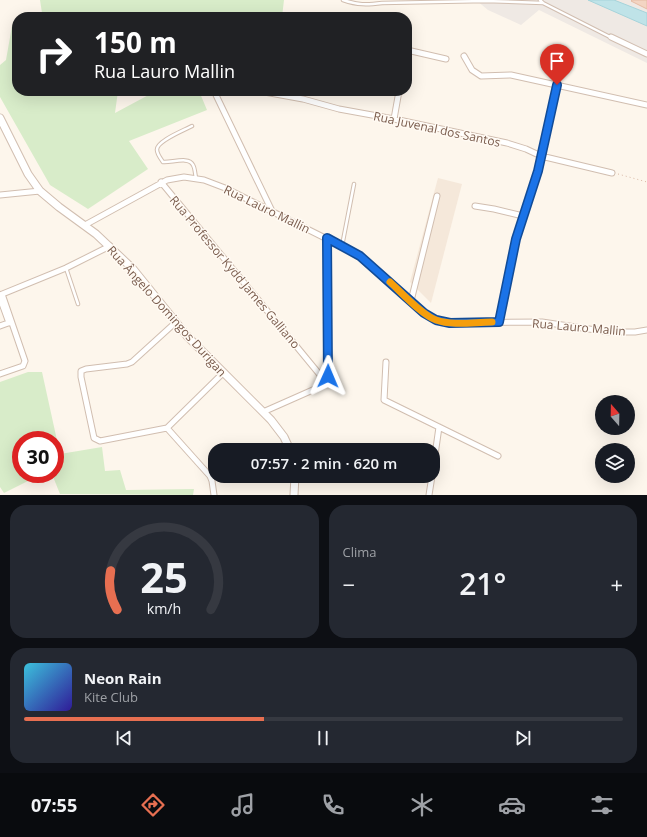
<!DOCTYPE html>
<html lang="pt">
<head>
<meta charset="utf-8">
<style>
  body { margin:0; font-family:"Open Sans",sans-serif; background:#242831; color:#f1f3f6; height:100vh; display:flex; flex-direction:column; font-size:15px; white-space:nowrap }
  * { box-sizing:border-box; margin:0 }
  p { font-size:13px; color:#9ea1a6 }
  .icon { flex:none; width:22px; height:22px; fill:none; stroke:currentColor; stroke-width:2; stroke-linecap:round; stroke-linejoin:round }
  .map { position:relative; height:495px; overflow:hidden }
  .drawer { display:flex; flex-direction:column; gap:10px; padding:10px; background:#0d0f14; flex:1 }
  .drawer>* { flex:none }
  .top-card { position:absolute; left:12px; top:12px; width:400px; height:84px; border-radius:16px; box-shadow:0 4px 16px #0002; background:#202124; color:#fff; overflow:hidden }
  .needle { width:26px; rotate:340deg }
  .fabs { position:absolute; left:595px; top:395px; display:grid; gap:8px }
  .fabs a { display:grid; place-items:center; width:40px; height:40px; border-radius:50%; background:#171b24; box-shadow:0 4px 16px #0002; font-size:20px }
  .speed { position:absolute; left:12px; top:431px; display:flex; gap:8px; font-size:20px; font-weight:700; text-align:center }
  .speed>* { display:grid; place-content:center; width:52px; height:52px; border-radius:50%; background:#171b24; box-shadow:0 4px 16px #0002; line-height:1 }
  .speed .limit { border:6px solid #d22; background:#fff; color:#111 }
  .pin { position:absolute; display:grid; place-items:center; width:34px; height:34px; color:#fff; margin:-41px -17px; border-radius:50% 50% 50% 0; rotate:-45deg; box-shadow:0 0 4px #0007 }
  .pin .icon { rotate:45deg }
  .me { position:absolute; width:44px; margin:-22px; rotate:1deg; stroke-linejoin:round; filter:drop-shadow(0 0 3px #0008) }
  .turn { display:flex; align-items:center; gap:14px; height:84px; padding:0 16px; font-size:18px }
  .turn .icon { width:52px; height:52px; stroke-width:2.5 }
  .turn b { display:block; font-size:28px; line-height:34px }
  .big { font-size:30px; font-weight:600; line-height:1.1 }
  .drawer .widget { flex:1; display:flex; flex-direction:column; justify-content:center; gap:6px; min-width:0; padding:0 14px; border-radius:16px; background:#242831 }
  .drawer .dial { align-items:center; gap:0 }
  .dial svg { height:104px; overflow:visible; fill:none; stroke:#363941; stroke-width:7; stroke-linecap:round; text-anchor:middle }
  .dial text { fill:#f1f3f6; stroke:none }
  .song { display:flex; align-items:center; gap:12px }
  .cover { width:48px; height:48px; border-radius:6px; background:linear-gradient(135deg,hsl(190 70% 55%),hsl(250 70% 35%)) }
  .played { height:4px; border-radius:2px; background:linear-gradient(90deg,#e76f51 40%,#363941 40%) }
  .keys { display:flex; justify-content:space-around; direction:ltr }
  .heat { display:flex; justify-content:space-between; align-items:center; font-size:22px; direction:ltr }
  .drawer .tiles { flex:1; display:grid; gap:10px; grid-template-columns:1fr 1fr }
  .widget:last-child { grid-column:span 2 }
  .trip { position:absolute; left:208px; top:443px; width:232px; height:40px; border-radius:16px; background:#171b24; box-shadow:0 4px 16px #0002; font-weight:600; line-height:40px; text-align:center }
  .tabs { display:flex; height:64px; justify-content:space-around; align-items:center; background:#090b0e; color:#9ea1a6 }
  .tabs .icon { width:28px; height:28px }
  .tabs .current { color:#e76f51 }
  .tabs b { font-size:18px; color:#f1f3f6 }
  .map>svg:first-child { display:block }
  .residential { fill:#f5e8da }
  .industrial { fill:#efe9e4 }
  .green { fill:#d8ecc9 }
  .water { fill:#bfe3e8; stroke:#a5d3da }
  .building { fill:#f3d5c3; stroke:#e6bba3 }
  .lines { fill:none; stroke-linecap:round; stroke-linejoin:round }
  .service-casing { stroke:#d1beb0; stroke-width:4.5 }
  .minor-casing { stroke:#d1beb0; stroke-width:7 }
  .tertiary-casing { stroke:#d1beb0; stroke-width:9 }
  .path { stroke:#d9b8a5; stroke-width:1; stroke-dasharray:1 3; stroke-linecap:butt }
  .service { stroke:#fff; stroke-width:2.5 }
  .minor { stroke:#fff; stroke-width:5 }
  .tertiary { stroke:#fff; stroke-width:7 }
  .route-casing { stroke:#114b97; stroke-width:10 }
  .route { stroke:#1a73e8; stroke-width:7 }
  .slow { stroke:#f59e0b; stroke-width:7 }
  .labels { text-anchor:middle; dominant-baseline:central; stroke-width:3; stroke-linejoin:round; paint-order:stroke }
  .street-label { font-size:12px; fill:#7a5c4d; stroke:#fffaf3 }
</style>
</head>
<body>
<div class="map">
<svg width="647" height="495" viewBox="0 0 647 495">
  <rect width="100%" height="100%" fill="#fdf6ec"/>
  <path class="residential" d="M438 178 462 184 431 303 410 282Z"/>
  <path class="industrial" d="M476 0H647V63L539 10 521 25 488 10Z"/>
  <path class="green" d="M40 0H284L282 17H33L42 13Z
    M17 24V91H118L115 113 156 91H199L207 110 129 141 148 169 88 209 50 185 0 97V65L6 60 12 26Z
    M28 372H42L60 454 102 447 105 471 120 470 126 490 194 489 193 495 60 494 52 474H55V440H21V474H42L4 493 0 487V382Z"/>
  <path class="water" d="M588 0H614L647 13V26Z"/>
  <path class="building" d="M632 0H647V9L631 1Z"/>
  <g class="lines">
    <g class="service-casing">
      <path id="service" d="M343 0C358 5 366 5 382 3L486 1 543 3
        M540 0 543 3 610 37
        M192 126C185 130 156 141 157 150 157 154 161 159 163 162 171 163 189 156 193 165 195 168 195 174 196 178
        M342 246 354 184
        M66 268 78 304"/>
    </g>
    <g class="minor-casing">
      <path id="minor" d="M611 37 647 54
        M407 50 446 59
        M464 56 472 70 481 76 511 75 647 105
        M214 91 272 211
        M259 91 303 99 339 109 394 119 507 143 526 149 541 156 612 173
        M394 119 399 91
        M161 182 325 381
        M0 195 40 191
        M475 206 494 209 523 216
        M85 225 167 180 184 177 204 180 225 188 355 253 424 313 436 320 450 323 542 322 609 332H635L647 330
        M0 295 66 268 110 246
        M0 298 9 323
        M411 301 437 196
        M176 322 132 362 127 364 86 369 81 371V377L94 438 100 441 167 428 223 373
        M499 322 516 239 538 171 557 85
        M0 326 11 322
        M386 362 384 400 498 456
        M0 374 23 366 25 361 2 294
        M263 412 315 389 322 384 328 376 327 238
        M167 428 210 476 212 481 214 495
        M433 469 439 427
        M429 495 432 476"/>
    </g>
    <g class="tertiary-casing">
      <path id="tertiary" d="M0 118 28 174 40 191 59 207 96 234 133 269 187 336 271 420 284 437 290 450
        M294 495 295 476"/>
    </g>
    <path class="path" d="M618 174 647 182"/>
    <use href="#service" class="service"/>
    <use href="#minor" class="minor"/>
    <use href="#tertiary" class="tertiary"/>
  </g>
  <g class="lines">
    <g class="route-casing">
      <path id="route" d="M328 376 327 238 360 256 424 313 436 320 450 323 499 322 516 239 538 171 557 85"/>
    </g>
    <use href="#route" class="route"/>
    <path class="slow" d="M390 282C402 293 422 315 436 320 453 326 474 322 492 322"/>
  </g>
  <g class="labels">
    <g class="street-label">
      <text transform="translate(437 129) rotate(12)">Rua Juvenal dos Santos</text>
      <text transform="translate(267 209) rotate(26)">Rua Lauro Mallin</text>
      <text transform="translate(235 272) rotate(50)">Rua Professor Kydd James Galliano</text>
      <text transform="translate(167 311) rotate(48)">Rua Ângelo Domingos Durigan</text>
      <text transform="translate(579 327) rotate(5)">Rua Lauro Mallin</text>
    </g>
  </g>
</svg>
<div class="fabs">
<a><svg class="needle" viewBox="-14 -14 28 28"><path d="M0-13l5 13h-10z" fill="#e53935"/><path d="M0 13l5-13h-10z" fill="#9ea1a6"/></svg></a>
<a><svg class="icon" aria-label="layers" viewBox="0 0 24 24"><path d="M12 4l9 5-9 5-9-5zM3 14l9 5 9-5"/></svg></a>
</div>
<div class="speed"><div class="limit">30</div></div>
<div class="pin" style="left:557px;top:85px;background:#d93025"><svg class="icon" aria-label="arrive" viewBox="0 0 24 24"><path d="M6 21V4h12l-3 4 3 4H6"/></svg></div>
<svg class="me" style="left:328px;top:376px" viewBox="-20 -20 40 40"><path d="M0-17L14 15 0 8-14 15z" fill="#1a73e8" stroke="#fff" stroke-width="4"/></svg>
<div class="trip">07:57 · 2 min · 620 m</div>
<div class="top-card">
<div class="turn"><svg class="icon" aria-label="right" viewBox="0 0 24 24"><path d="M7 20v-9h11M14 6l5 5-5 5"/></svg><div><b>150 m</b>Rua Lauro Mallin</div></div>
</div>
</div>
<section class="drawer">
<div class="tiles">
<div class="widget dial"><svg viewBox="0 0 100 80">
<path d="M14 69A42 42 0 1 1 86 69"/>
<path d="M14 69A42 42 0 0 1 9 39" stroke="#e76f51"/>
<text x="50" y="56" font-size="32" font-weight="700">25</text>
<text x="50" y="72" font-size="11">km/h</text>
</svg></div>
<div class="widget"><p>Clima</p>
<div class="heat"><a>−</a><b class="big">21°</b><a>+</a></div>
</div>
<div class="widget">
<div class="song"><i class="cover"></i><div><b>Neon Rain</b><p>Kite Club</p></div></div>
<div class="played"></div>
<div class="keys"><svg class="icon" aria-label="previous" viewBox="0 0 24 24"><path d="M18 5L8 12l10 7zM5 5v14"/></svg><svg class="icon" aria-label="pause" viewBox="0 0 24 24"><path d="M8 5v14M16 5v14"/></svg><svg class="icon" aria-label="next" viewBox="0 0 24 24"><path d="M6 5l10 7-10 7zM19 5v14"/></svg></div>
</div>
</div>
</section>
<nav class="tabs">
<b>07:55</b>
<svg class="icon current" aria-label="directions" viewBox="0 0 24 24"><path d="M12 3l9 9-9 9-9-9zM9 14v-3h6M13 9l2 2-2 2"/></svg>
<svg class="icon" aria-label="music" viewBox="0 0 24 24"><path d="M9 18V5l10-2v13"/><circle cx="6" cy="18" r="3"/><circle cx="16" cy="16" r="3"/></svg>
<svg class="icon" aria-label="phone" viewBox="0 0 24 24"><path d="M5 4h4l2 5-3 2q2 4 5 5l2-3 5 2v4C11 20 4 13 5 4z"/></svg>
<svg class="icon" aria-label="climate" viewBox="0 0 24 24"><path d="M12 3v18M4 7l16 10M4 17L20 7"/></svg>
<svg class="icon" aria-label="car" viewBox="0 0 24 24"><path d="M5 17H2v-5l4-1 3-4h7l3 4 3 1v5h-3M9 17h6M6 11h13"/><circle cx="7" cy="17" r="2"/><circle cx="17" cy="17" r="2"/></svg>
<svg class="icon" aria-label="filters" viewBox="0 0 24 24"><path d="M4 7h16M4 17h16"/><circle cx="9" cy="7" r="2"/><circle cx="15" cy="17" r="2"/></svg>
</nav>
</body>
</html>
